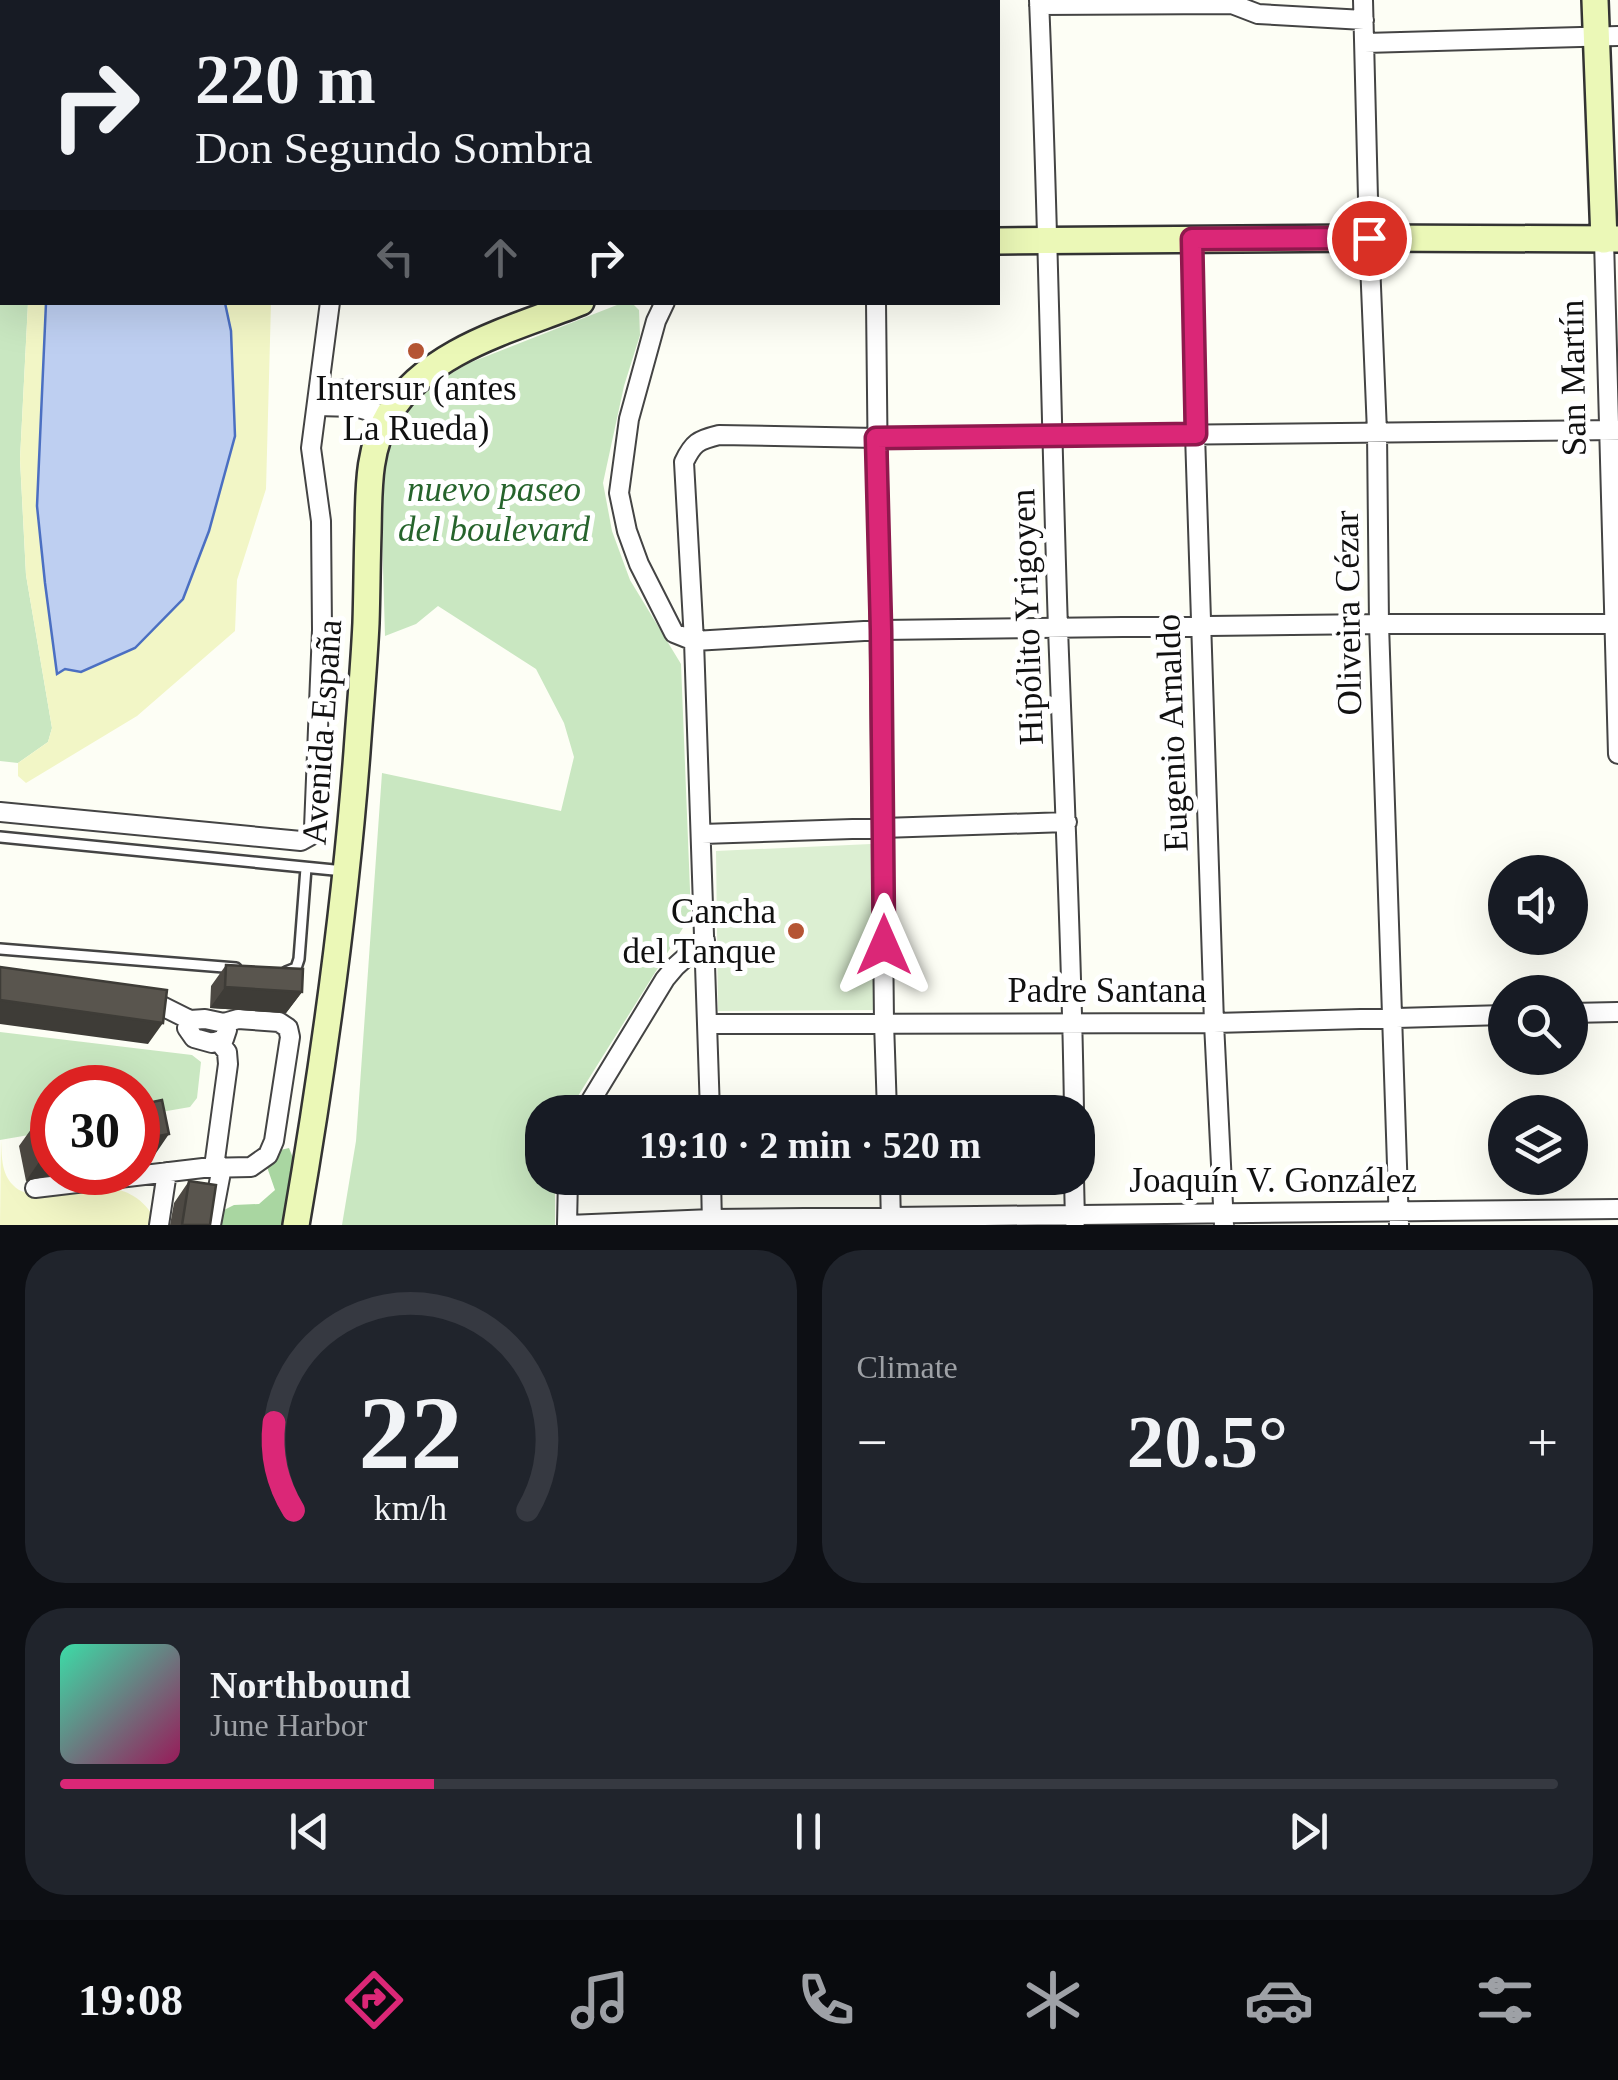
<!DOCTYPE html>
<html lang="en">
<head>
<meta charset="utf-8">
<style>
  body { margin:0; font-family:Georgia,serif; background:#20242c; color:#f1f3f6; height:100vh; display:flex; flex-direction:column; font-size:38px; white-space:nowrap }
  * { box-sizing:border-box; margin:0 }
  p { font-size:32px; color:#9ea1a6 }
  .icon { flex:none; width:55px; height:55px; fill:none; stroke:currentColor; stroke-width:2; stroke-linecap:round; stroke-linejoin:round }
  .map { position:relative; height:1225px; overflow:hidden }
  .side { display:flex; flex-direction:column; gap:25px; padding:25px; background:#0d0f14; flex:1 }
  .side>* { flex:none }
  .guide { position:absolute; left:0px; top:0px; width:1000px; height:305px; box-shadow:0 10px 40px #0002; background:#171b24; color:#f1f3f6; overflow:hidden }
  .controls { position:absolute; left:1488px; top:855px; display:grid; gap:20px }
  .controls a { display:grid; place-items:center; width:100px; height:100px; border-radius:50%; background:#171b24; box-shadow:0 10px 40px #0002; font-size:50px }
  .speed { position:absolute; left:30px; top:1065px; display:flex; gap:20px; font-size:50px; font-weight:700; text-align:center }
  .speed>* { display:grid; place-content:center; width:130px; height:130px; border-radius:50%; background:#171b24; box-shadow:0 10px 40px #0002; line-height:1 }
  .speed .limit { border:15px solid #d22; background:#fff; color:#111 }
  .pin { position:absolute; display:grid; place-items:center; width:85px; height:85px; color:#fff; margin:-42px; border:5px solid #fff; border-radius:50%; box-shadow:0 2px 10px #0007 }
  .me { position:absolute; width:110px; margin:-55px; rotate:0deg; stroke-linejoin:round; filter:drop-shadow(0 0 8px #0008) }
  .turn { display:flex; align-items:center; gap:35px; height:210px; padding:0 30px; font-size:45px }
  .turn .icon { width:130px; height:130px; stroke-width:2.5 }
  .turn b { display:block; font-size:70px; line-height:85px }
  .lanes { display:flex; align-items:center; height:95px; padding:0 30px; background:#0003; justify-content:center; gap:50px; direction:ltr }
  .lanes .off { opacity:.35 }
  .big { font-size:75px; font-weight:800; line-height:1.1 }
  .side .card { flex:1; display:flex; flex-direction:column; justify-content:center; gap:15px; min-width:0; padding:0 35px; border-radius:40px; background:#20242c }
  .side .dial { align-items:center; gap:0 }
  .dial svg { height:260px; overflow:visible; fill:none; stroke:#363941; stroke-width:7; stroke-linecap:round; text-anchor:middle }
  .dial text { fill:#f1f3f6; stroke:none }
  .song { display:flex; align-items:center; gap:30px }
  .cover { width:120px; height:120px; border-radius:15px; background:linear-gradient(135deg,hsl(160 70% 55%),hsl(330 70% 35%)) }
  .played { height:10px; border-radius:5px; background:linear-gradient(90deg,#db2777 25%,#363941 25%) }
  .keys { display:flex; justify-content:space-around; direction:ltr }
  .heat { display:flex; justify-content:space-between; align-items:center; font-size:55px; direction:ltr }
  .side .tiles { flex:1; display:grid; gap:25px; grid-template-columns:1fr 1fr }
  .card:last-child { grid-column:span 2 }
  .trip { position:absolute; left:525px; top:1095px; width:570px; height:100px; border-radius:40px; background:#171b24; box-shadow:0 10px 40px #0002; font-weight:800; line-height:100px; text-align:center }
  .menu { display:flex; height:160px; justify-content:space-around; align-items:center; background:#090b0e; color:#9ea1a6 }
  .menu .icon { width:70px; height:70px }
  .menu .selected { color:#db2777 }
  .menu b { font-size:45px; color:#f1f3f6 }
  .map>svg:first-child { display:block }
  .green { fill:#c9e7c1 }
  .forest { fill:#a9d6a1 }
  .sand { fill:#f2f6c6 }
  .pitch { fill:#dcefd2 }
  .water { fill:#becff1; stroke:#4b6fc2; stroke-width:2.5 }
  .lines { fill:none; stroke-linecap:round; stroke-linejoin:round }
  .service-casing { stroke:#444; stroke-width:14 }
  .minor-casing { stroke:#444; stroke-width:22 }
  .secondary-casing { stroke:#333; stroke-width:30 }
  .service { stroke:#fff; stroke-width:9 }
  .minor { stroke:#fff; stroke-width:18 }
  .secondary { stroke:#ebf8b7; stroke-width:25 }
  .wall { fill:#4d4943 }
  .shaded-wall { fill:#3e3c37 }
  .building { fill:#59554e; stroke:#3e3c37; stroke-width:2.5 }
  .route-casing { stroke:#8e194d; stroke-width:25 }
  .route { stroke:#db2777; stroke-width:18 }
  .poi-dot { fill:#b55534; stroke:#fff; stroke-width:4 }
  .labels { text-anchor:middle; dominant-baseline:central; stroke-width:10; stroke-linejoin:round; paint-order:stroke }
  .street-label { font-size:35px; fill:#111; stroke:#fff }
  .poi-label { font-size:35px; fill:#111; stroke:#fff }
  .park-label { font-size:35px; font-style:italic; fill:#26642c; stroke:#fff }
</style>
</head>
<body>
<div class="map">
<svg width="1618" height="1225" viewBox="0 0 1618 1225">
  <rect width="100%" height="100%" fill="#fdfef5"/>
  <path class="green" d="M0 0H54V2H2V302L28 303 20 459 26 575 52 728 48 742 18 763 0 761Z
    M622 303H632L639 310 640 335 624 386 603 483 612 531 630 580 681 664 691 915 568 1112H542V1178H555V1225H342L356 1141 382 773 561 811 574 757 564 723 536 669 438 606 416 624 385 636 380 464 408 399 469 363Z
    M0 1032 192 1055 201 1062 197 1098 190 1107 138 1116V1088H52V1131L0 1140Z"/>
  <path class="forest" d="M289 1148 298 1170 284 1225H206L214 1215 234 1205 259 1204 275 1190 267 1167 272 1152Z"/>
  <path class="sand" d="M28 303H46L37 506 45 583 58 673 235 436 231 331 225 303H271L266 489 237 580 235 631 137 716 26 783 18 776V763L48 742 52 728 26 575 20 459Z
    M1 1140C2 1156 1 1173 13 1185 40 1215 113 1158 151 1213L149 1225H0Z"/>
  <path class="pitch" d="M871 844 879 1010 718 1011 716 851Z"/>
  <path class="water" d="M46 303H225L231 331 235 436 209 531 183 599 135 648 81 672 65 669 57 674 45 583 37 506Z"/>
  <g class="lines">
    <g class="service-casing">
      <path id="service" d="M0 837 344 871
        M0 949 236 968
        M286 972 296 968 299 959 306 868"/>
    </g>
    <g class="minor-casing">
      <path id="minor" d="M240 0 241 2
        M866 0V2
        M1039 0C1048 209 1051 419 1058 628 1064 790 1072 951 1074 1112
        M1363 0 1369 238 1377 432 1379 624 1399 1225
        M1039 5 1232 4 1258 14 1364 20
        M1365 43 1618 36
        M1192 239 1195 434 1214 1023 1224 1225
        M1604 240 1618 754
        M665 302 656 321 629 419 619 493 627 531 639 564 674 633 694 641 710 1112
        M876 302 884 1022 887 1112
        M320 389 355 390 401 396
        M317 406 355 407 387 416
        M1618 430 876 438 719 435C698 440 693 443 684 462L694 641 881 630 1379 624H1618
        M0 812 301 841 310 836 314 828 322 630 321 521 311 448 330 302
        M702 834 1067 822
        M146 998 190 1020
        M1570 1013 1618 1012
        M709 1024 1214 1023 1505 1015
        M584 1112 665 979 676 966 705 940
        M214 1167 228 1064 227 1052 219 1042
        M711 1178 712 1225
        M890 1178 891 1225
        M1074 1178 1075 1222
        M35 1188 203 1168 251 1167 268 1155 274 1141 290 1037 288 1028 279 1022 238 1019 224 1023 205 1019 190 1020 187 1028 194 1038 212 1043 224 1039 227 1030 224 1023
        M159 1225 167 1172
        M211 1225 222 1167
        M567 1225 568 1178
        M568 1225 712 1219 1618 1209"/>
    </g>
    <g class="secondary-casing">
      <path id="secondary" d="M1595 0 1604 240
        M417 2V0
        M998 241 1369 238 1618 239
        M296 1225C323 1068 345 910 357 752 360 709 364 666 366 623 367 593 367 562 368 532 369 492 367 450 389 414 428 349 514 329 581 302"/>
    </g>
    <use href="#service" class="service"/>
    <use href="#minor" class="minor"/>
    <use href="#secondary" class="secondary"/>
  </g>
  <path class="wall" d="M226 965 302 992 286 1013 210 1008 211 986Z
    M34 1125 52 1172 26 1181 19 1146Z
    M189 1181 210 1225H170L174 1203Z"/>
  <path class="shaded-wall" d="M225 987 302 992 286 1013 210 1008Z
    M0 1000 163 1023 148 1044 0 1024Z
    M169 1134 154 1156 138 1159V1140Z
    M52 1157V1172H67L26 1181 41 1159Z"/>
  <path class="building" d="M783 0H840V2H784Z
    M226 965 303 969 302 992 225 987Z
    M0 967 167 990 163 1023 0 1000Z
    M162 1100 169 1134 138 1140V1105Z
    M52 1121V1157L41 1159 34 1125Z
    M189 1181 216 1185 210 1225H182Z"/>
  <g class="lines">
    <g class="route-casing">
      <path id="route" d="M884 945 881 630 876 438 1196 434 1192 239 1369 238"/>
    </g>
    <use href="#route" class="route"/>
  </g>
  <g class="poi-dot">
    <circle cx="416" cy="351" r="10"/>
    <circle cx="796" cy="931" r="10"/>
  </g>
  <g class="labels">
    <g class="street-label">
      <text transform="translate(1573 378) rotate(-91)">San Martín</text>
      <text transform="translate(1348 613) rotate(-91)">Oliveira Cézar</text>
      <text transform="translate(1027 617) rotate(-92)">Hipólito Yrigoyen</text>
      <text transform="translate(322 732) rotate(-86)">Avenida España</text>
      <text transform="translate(1172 733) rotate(-92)">Eugenio Arnaldo</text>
      <text x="1107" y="990">Padre Santana</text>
      <text x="1273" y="1180">Joaquín V. González</text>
    </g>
    <g class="poi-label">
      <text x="416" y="388">Intersur (antes<tspan x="416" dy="40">La Rueda)</tspan></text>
      <text x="776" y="911" text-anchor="end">Cancha<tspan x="776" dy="40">del Tanque</tspan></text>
    </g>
    <g class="park-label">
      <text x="494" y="489">nuevo paseo<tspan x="494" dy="40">del boulevard</tspan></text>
    </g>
  </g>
</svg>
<div class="controls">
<a><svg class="icon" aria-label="sound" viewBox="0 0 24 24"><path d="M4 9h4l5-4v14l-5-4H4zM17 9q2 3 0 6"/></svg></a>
<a><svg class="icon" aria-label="search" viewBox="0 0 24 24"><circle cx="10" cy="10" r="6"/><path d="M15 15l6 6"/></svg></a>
<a><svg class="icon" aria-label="layers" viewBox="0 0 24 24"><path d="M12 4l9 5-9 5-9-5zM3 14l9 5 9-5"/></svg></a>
</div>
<div class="speed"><div class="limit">30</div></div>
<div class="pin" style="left:1369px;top:238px;background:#d93025"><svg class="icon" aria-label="arrive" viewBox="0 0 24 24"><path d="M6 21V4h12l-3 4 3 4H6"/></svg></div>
<svg class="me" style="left:884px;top:945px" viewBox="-20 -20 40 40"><path d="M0-17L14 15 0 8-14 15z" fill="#db2777" stroke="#fff" stroke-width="4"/></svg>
<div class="trip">19:10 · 2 min · 520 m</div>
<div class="guide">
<div class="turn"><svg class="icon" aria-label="right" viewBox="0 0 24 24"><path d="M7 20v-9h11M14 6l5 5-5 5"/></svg><div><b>220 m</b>Don Segundo Sombra</div></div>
<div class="lanes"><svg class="icon off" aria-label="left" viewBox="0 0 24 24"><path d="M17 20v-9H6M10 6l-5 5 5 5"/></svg><svg class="icon off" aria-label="ahead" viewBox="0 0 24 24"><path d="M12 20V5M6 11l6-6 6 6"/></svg><svg class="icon" aria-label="right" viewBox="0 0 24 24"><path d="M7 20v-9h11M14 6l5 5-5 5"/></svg></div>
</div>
</div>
<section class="side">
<div class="tiles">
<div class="card dial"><svg viewBox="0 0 100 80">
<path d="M14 69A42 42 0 1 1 86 69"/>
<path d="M14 69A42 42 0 0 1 8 42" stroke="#db2777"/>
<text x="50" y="56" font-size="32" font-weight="700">22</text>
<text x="50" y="72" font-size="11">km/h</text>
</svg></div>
<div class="card"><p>Climate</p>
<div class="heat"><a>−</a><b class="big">20.5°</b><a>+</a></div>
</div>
<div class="card">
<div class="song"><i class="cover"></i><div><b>Northbound</b><p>June Harbor</p></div></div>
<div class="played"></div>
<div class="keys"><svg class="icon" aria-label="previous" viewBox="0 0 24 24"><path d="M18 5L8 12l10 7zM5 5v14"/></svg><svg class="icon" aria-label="pause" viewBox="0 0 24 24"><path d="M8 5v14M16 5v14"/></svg><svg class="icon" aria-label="next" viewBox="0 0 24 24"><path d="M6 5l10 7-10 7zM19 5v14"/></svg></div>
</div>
</div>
</section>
<nav class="menu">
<b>19:08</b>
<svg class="icon selected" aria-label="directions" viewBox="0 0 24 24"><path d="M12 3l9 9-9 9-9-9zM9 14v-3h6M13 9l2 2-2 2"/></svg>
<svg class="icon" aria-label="music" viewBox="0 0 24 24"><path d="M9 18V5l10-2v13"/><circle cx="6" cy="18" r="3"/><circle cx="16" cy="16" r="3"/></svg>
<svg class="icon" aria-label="phone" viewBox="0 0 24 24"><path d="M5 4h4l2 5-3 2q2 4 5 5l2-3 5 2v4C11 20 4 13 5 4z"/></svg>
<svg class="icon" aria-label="climate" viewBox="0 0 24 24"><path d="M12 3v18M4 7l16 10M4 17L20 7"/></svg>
<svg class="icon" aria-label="car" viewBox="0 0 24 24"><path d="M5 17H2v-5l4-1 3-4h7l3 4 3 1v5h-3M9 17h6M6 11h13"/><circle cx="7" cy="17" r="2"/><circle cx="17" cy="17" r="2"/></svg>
<svg class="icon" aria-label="filters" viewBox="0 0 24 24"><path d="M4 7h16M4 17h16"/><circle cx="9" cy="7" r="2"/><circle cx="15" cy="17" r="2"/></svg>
</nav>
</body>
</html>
